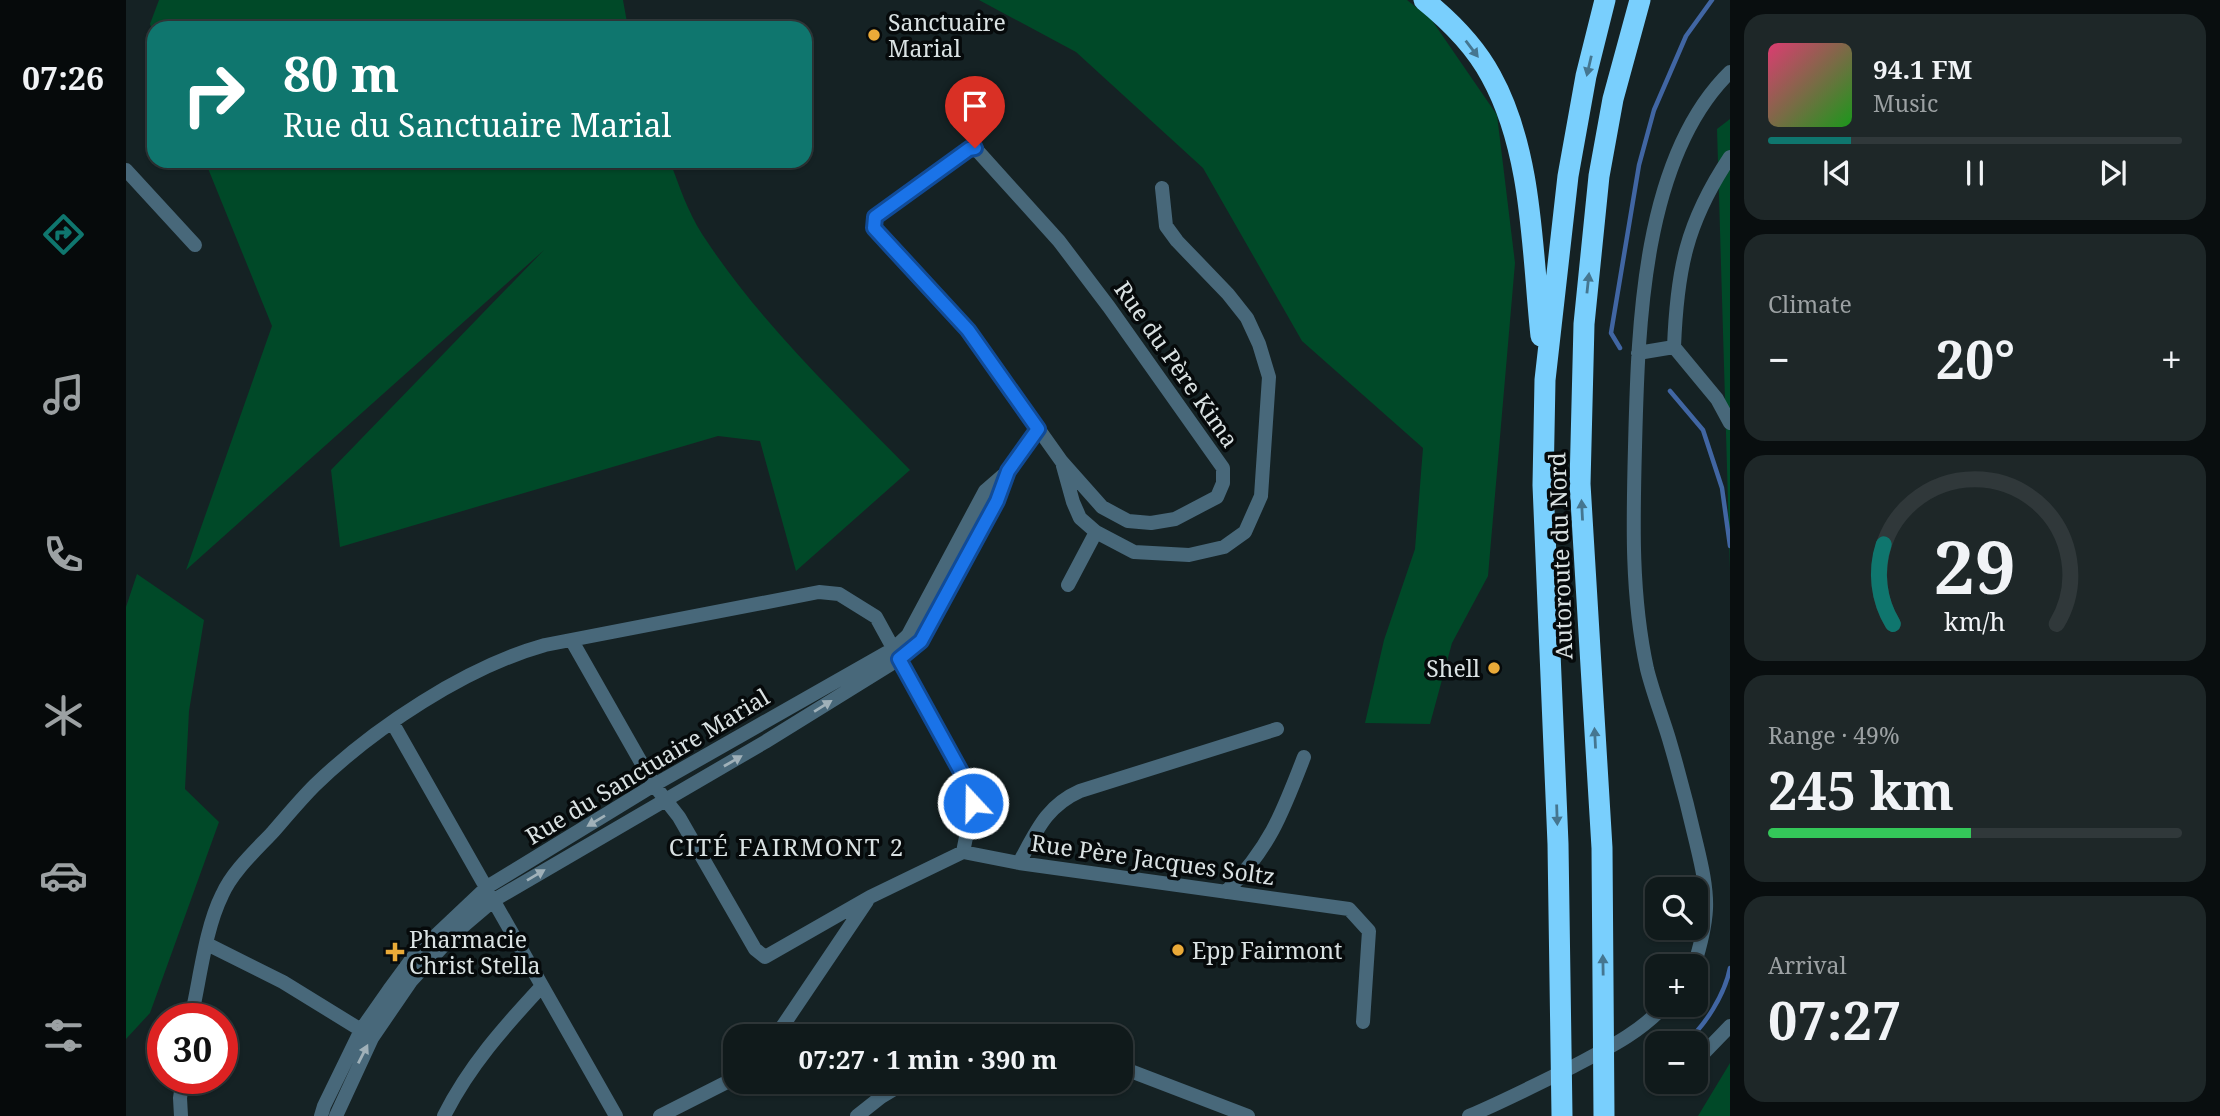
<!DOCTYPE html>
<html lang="en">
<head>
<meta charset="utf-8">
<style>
  body { margin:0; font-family:"Noto Serif",serif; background:#1e2728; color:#f1f3f6; height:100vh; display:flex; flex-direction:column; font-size:26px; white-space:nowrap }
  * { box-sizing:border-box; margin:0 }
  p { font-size:23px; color:#9ca1a3 }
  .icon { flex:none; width:38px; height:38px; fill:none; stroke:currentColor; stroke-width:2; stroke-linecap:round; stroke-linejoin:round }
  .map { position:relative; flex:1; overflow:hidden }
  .side { display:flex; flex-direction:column; gap:14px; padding:14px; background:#090e0f; width:490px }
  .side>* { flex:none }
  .hud { position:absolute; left:21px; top:21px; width:665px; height:147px; border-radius:21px; box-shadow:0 2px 5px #0004,0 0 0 2px #30383a; background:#0f766e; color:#fff; overflow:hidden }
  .fabs { position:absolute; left:1519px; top:877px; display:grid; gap:14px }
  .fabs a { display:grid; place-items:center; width:63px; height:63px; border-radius:14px; background:#101a1b; box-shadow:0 2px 5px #0004,0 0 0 2px #30383a; font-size:35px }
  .speed { position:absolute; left:21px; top:1003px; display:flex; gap:14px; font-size:35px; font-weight:700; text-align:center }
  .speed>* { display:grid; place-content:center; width:91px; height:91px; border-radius:50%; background:#101a1b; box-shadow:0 2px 5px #0004,0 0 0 2px #30383a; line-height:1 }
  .speed .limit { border:10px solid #d22; background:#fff; color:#111 }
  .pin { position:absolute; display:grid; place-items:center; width:60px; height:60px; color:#fff; margin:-72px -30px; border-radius:50% 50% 50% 0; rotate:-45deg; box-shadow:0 0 7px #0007 }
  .pin .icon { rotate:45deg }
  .me { position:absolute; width:77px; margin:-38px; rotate:339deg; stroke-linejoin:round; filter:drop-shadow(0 0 5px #0008) }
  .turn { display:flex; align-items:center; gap:24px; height:147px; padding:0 21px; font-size:32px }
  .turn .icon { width:91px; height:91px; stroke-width:2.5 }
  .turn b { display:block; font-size:49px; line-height:60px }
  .big { font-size:52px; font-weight:700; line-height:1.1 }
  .side .card { flex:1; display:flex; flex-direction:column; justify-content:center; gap:10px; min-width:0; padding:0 24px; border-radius:21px; background:#1e2728 }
  .side .dial { align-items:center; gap:0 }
  .dial svg { height:182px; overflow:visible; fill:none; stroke:#30383a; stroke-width:7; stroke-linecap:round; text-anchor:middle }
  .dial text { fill:#f1f3f6; stroke:none }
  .song { display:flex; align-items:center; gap:21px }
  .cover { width:84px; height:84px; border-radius:10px; background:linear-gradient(135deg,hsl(340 70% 55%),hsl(120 70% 35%)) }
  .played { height:7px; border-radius:4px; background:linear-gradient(90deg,#0f766e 20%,#30383a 20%) }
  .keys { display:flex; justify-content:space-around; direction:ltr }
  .heat { display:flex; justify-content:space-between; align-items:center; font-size:38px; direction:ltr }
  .charge { height:10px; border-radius:5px; background:linear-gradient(90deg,#34c759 49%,#30383a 0) }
  .trip { position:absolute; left:597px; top:1024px; width:410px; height:70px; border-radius:21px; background:#101a1b; box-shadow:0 2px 5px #0004,0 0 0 2px #30383a; font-weight:700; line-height:70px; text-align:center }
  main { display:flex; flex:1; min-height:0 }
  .tabs { display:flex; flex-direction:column; width:126px; justify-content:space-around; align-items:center; background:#060a0b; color:#9ca1a3 }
  .tabs .icon { width:49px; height:49px }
  .tabs .on { color:#0f766e }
  .tabs b { font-size:32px; color:#f1f3f6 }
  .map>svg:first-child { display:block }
  .green { fill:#004928 }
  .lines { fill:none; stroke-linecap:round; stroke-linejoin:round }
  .stream { stroke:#4166a3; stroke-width:4.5 }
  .minor { stroke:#48687a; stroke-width:14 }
  .highway { stroke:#79cffd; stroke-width:21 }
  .oneway { fill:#457690 }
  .oneway2 { fill:#a0b1b9 }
  .route-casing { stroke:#114b97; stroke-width:18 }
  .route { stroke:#1a73e8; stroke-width:12 }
  .poi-dot { fill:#eaaa38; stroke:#060a0b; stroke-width:2.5 }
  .labels { text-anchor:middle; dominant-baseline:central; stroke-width:7; stroke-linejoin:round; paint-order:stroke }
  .poi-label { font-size:23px; fill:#dae2e3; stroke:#060a0b; text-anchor:start }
  .street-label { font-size:23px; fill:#dae2e3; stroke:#060a0b }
  .neighbourhood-label { font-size:24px; letter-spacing:2px; fill:#dae2e3; stroke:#060a0b }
</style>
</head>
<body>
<main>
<nav class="tabs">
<b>07:26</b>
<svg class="icon on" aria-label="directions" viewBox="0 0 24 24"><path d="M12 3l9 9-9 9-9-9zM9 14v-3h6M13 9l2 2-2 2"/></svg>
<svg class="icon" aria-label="music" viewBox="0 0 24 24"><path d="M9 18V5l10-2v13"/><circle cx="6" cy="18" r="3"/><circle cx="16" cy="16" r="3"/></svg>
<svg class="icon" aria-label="phone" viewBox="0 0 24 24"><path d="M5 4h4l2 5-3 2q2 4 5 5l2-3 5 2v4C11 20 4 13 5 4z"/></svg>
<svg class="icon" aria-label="climate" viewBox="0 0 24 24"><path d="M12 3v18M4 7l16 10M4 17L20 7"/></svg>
<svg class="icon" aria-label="car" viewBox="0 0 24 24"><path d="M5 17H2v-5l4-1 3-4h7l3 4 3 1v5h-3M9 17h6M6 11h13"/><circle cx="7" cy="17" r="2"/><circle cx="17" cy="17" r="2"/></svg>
<svg class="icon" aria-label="filters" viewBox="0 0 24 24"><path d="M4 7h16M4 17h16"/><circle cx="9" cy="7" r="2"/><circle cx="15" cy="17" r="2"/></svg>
</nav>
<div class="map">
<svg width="1604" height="1116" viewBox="0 0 1604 1116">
  <rect width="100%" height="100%" fill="#152224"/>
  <path class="green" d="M33 0H497L502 28H28V35L24 24Z
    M853 0H1281L1305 19 1371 115 1389 263 1362 576 1326 643 1304 724 1239 723 1258 640 1289 549 1297 448 1176 341 1077 168 950 52Z
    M1604 119V569L1591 129Z
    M79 161H544C553 186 562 212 576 234 634 323 711 395 784 470L670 571 634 441 592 436 214 547 205 470 418 250 60 570 146 326Z
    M11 574 78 620 63 711 59 789 93 822 24 1013 0 1039V607Z
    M1604 1063V1116H1572Z"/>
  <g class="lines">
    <path class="stream" d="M1494 348 1485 333 1513 165 1528 110 1560 36 1586 0
      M1544 391 1577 430 1596 488 1604 546
      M1559 1043C1579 1026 1599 994 1604 968
      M1531 1067V1066"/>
    <path class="minor" d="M849 148 933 241 983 307 1097 468V483L1091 497 1049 519 1025 523 1002 521 976 507 936 462 842 330 748 228 749 217 843 149Z
      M1604 157C1560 223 1551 270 1548 347L1591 399 1604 423
      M0 170 69 245
      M1512 353 1548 347
      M937 466 947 502 954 518 970 532 1008 552 1063 555 1098 547 1119 532 1135 496 1143 377 1133 344 1121 318 1102 294 1051 241 1040 226 1036 188
      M942 585 970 532
      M446 641 528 785 553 817 629 949 639 957 744 897 837 852 893 863 1223 909 1243 931 1237 1022
      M266 722 490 1116
      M893 863C910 832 920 806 954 791L1151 729
      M1100 892C1144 847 1156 814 1178 757
      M81 944 157 982 235 1030
      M1568 966C1574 947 1579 929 1580 909 1581 887 1575 863 1570 842 1562 807 1553 773 1543 739 1536 716 1527 693 1521 669 1505 595 1507 522 1509 447 1512 331 1515 159 1604 72
      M65 1018C74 980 79 929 96 895 106 872 129 851 146 833 160 817 174 800 189 785 248 728 340 667 419 645L693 592 713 594 750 617 845 790 847 803 837 852
      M650 1036 741 901
      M1570 1059 1575 1056 1604 1026
      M994 1067 1122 1116
      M55 1116 54 1098 57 1078
      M195 1116 198 1106 235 1030 263 990 288 956 361 887 528 785 767 649 782 635 859 491 882 471 912 429
      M210 1116 246 1038 285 981 328 934 368 900 639 742 773 659 795 641 871 501 882 472
      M318 1116C343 1066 378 1027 416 986
      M534 1116 609 1078
      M731 1116 755 1097 780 1082
      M1343 1116C1378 1101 1412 1084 1446 1067 1480 1049 1513 1034 1540 1004"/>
    <path class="highway" d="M1298 0C1324 21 1349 46 1365 76 1407 152 1406 252 1415 336
      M1436 1116 1432 844 1417 485 1419 380 1442 176 1460 76 1479 0
      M1478 1116 1476 848 1454 484 1458 324 1473 176 1487 99 1514 0"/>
  </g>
  <defs><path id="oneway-solid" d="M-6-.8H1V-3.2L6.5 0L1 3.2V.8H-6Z" transform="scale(1.75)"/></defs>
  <g class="oneway">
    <use href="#oneway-solid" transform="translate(1346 49) rotate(53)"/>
    <use href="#oneway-solid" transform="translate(1463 66) rotate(103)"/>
    <use href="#oneway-solid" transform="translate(1462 283) rotate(-84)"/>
    <use href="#oneway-solid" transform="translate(1456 510) rotate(-93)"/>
    <use href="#oneway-solid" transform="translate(1469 738) rotate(-93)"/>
    <use href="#oneway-solid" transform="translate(1431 815) rotate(88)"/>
    <use href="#oneway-solid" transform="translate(1477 965) rotate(-91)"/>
  </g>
  <g class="oneway2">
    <use href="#oneway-solid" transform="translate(697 706) rotate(-32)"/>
    <use href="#oneway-solid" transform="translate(607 761) rotate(-30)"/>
    <use href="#oneway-solid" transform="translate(470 821) rotate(149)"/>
    <use href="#oneway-solid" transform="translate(410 875) rotate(-31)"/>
    <use href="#oneway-solid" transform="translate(237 1054) rotate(-63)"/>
  </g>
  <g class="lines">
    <g class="route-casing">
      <path id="route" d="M847 803 845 790 773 659 795 641 871 501 882 471 912 429 842 330 748 228 749 217 843 149 849 148"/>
    </g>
    <use href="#route" class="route"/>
  </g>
  <g class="poi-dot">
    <circle cx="748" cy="35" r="7"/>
    <circle cx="1368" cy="668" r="7"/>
    <circle cx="1052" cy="950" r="7"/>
    <path d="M265.5 941.5h7v7h7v7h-7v7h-7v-7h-7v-7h7z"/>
  </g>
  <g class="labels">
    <g class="poi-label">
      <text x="762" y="22">Sanctuaire<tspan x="762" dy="26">Marial</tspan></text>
      <text x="1354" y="668" text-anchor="end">Shell</text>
      <text x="283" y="939">Pharmacie<tspan x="283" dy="26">Christ Stella</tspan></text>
      <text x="1066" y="950">Epp Fairmont</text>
    </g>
    <g class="street-label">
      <text transform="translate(1051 364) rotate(55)">Rue du Père Kima</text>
      <text transform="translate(1434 556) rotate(-92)">Autoroute du Nord</text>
      <text transform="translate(521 766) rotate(-31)">Rue du Sanctuaire Marial</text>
      <text transform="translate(1027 859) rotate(8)">Rue Père Jacques Soltz</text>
    </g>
    <g class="neighbourhood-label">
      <text x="661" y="846">CITÉ FAIRMONT 2</text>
    </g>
  </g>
</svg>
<div class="fabs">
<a><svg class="icon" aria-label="search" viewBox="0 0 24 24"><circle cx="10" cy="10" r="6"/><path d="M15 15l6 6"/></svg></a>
<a>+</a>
<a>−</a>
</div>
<div class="speed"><div class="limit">30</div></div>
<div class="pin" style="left:849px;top:148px;background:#d93025"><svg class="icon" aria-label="arrive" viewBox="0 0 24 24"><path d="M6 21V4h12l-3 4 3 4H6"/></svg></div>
<svg class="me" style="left:847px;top:803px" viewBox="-20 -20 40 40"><circle r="17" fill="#1a73e8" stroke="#fff" stroke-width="3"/><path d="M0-11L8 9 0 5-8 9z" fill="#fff"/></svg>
<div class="trip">07:27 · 1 min · 390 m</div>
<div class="hud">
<div class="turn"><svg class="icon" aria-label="right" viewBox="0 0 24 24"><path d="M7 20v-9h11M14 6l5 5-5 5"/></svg><div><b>80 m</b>Rue du Sanctuaire Marial</div></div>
</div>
</div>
<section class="side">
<div class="card">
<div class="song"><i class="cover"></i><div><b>94.1 FM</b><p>Music</p></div></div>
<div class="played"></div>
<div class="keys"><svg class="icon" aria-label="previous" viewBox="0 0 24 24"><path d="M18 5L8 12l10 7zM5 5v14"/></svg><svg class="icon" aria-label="pause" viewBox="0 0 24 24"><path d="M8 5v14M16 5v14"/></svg><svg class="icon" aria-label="next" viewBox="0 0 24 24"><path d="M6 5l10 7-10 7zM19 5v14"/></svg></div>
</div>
<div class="card"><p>Climate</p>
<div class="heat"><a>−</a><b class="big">20°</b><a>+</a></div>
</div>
<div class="card dial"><svg viewBox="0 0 100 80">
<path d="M14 69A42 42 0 1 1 86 69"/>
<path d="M14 69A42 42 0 0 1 10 34" stroke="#0f766e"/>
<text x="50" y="56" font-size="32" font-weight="700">29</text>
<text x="50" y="72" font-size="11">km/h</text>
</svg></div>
<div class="card"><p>Range · 49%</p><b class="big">245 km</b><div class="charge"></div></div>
<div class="card"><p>Arrival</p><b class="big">07:27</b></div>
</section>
</main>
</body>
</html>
